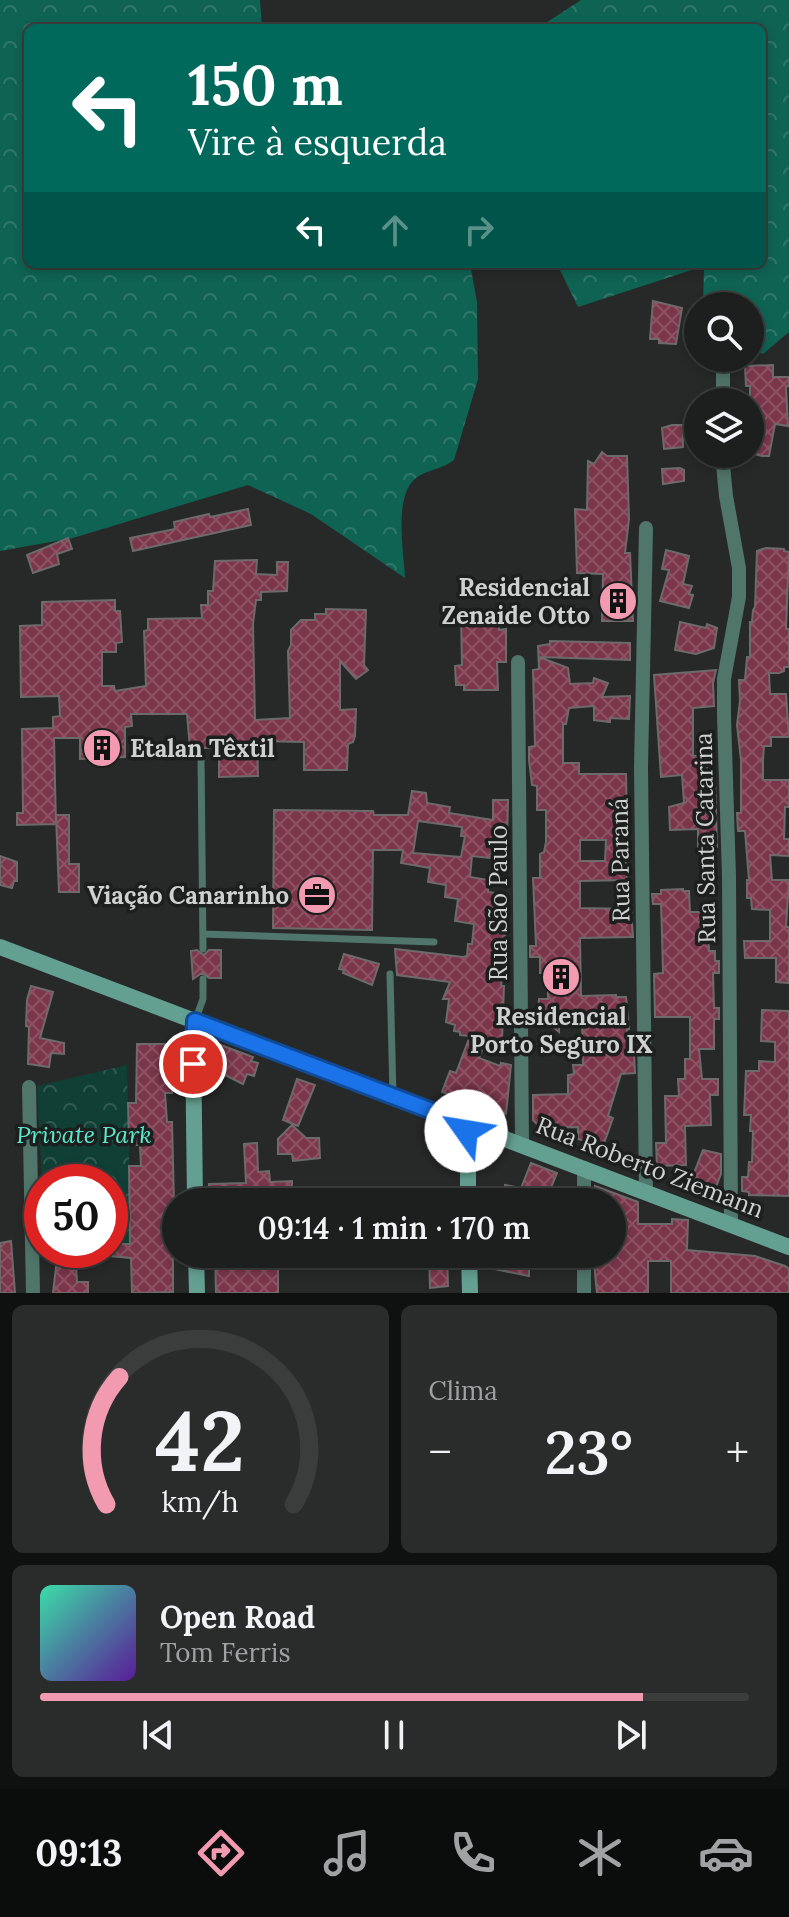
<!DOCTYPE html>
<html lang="pt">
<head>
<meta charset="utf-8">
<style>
  body { margin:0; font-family:Lora,serif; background:#292c2b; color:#f1f3f6; height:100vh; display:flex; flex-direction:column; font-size:30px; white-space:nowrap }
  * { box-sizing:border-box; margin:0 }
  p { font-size:26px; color:#a0a2a4 }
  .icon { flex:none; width:44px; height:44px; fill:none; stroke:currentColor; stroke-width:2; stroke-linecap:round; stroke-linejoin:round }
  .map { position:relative; height:1293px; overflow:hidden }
  .panel { display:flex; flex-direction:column; gap:12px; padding:12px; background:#0f1110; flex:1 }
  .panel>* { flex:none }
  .banner { position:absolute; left:24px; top:24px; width:742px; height:244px; border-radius:12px; box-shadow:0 4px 12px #0003,0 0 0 2px #3a3d3c; background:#00695c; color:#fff; overflow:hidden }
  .tools { position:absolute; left:684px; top:292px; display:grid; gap:16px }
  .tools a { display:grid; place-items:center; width:80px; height:80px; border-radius:50%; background:#1c1f1e; box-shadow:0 4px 12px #0003,0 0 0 2px #3a3d3c; font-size:40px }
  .speed { position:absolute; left:24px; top:1164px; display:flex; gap:16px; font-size:40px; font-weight:700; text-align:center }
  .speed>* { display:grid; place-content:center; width:104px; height:104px; border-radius:50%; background:#1c1f1e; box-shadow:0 4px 12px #0003,0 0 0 2px #3a3d3c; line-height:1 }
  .speed .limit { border:12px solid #d22; background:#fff; color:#111 }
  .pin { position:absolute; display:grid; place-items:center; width:68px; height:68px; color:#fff; margin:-34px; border:4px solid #fff; border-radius:50%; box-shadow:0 2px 8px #0007 }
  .me { position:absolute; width:88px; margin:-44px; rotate:302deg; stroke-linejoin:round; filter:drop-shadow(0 0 6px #0008) }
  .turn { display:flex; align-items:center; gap:28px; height:168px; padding:0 32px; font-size:36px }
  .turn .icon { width:104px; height:104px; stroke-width:2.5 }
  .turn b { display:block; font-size:56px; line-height:68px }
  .lanes { display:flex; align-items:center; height:76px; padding:0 32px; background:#0003; justify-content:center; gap:40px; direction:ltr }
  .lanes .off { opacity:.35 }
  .big { font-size:60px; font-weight:600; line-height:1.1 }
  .panel .card { flex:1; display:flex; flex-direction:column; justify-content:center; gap:12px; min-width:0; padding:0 28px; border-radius:12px; background:#292c2b }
  .panel .dial { align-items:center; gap:0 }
  .dial svg { height:208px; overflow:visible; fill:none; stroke:#3a3d3c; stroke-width:7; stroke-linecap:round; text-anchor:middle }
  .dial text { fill:#f1f3f6; stroke:none }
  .song { display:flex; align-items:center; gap:24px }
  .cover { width:96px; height:96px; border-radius:12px; background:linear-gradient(135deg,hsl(160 70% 55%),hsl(270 70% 35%)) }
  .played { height:8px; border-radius:4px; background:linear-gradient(90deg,#f29ab0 85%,#3a3d3c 85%) }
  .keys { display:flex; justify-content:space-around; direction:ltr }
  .heat { display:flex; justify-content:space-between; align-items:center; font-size:44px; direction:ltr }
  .panel .tiles { flex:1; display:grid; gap:12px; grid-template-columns:1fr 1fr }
  .card:last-child { grid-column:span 2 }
  .trip { position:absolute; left:162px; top:1188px; width:464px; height:80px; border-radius:40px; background:#1c1f1e; box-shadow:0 4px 12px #0003,0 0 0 2px #3a3d3c; font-weight:600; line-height:80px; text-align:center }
  .tabs { display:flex; height:128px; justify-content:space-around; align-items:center; background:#0b0c0c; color:#a0a2a4 }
  .tabs .icon { width:56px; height:56px }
  .tabs .on { color:#f29ab0 }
  .tabs b { font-size:36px; color:#f1f3f6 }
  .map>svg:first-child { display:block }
  .forest { fill:url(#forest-crowns) }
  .park { fill:url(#park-crowns) }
  .building { fill:url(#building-cross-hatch); stroke:#6e6a6b; stroke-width:2; fill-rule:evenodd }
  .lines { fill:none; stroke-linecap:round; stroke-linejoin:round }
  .service { stroke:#50756b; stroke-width:7 }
  .minor { stroke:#50756b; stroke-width:14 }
  .secondary { stroke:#64a091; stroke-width:16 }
  .route-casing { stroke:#114b97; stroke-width:20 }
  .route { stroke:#1a73e8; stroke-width:14 }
  .labels { text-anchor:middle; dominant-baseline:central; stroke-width:7; stroke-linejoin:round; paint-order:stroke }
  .poi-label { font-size:24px; font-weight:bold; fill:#cfd1d1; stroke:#1c1f1e; text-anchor:end }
  .street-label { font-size:24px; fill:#cfd1d1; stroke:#1c1f1e }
  .park-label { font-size:24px; font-style:italic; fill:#5ce8ca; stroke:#1c1f1e }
</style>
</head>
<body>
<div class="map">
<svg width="789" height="1293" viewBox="0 0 789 1293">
  <defs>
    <pattern id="forest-crowns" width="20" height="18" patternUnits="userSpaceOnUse" patternTransform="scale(2)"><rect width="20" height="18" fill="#0f6353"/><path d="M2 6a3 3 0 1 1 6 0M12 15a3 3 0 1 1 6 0" fill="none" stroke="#31786b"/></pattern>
    <pattern id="park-crowns" width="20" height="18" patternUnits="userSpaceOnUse" patternTransform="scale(2)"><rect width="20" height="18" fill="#103f35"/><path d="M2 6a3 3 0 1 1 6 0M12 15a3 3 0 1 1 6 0" fill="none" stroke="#325a51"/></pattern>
    <pattern id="building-cross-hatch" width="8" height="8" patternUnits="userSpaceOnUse" patternTransform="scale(2)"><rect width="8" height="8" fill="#7b364a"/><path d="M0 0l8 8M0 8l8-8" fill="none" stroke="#8d5263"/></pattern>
  </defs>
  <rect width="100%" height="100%" fill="#262928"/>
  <path class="forest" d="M0 0H260L262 28H28V264H470L477 302 478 379 454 460C443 469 430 469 419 476 392 491 404 551 405 578L311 514 248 485 73 538 0 551Z
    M581 0H789V332L763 354 750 349V306H703L704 266 578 307 557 264H762V28H538Z"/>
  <path class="park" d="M127 1065 131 1244H110V1182H42L37 1086Z"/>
  <path class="building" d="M653 301 682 308 676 344 659 343V339H650Z
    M773 365V377H789V386L786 387 788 426 775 424 769 456H762L750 453V386H746L745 366Z
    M672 425H683V447L664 449 662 428Z
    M602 452 607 456H627L629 519 625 553H630L633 621H602L603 574 577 573 575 509 587 510 588 461 594 464Z
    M680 468 684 470V481L663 484 662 469Z
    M248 509 251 525 133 551 130 538 175 529 174 522 209 514 210 517Z
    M68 538 72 549 57 554 59 564 33 573 27 555Z
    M766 548 784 549V551L789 552 786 629H789V667H784V671L779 673H769L770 694H786L789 737H771V746H764L763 760V780H789V807H785L784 839H789V856L770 855 772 880H789L786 927H789V983L776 982V958H745L744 941H770V910L752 909 751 898H747V880H749L745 831H738L737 813H741V760L737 725 740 701 739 680H745L747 657H750V622H752L753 610 755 607 757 551Z
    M666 550 689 556 683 584 692 586 689 594 693 595 689 608 660 601 669 570 662 569Z
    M257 560 256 574 277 575V562H288L287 591 261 592V600H256L253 624 255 720 290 718 288 651 291 645V630L301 620H315V614H326V609L366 610 364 665 368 670 356 679 340 661V710L356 709 355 736 353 742 348 744 347 770H304V742L257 741 258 776 219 777V747L190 749 187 714H131L132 726 125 727V757L80 759V738H54L56 824 17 825V813H23L22 729 53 728V717L60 716 59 696 21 697 20 626 42 625V602L115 600V611H120L122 642 116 643V652H102V686H114L115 691 146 686 144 631 148 630V619L202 618 201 605H208V591H213L215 561Z
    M492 615V619H500L499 630 506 629V662H497L498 690H464V685H456L455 666 462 665 461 616Z
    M680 622 706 628 707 624 717 628 714 648 696 654 675 650Z
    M550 641 630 643V660L539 657 568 668 570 684 593 683 594 678 608 683 602 697 630 696 629 719 610 718V722L594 720V706L569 708 566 724H563V763H579V774H626L627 824H623L627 880 580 881V908L631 909 633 937 580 938 581 996 616 995V997H626L629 1029H627V1053H634L635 1073 621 1074 608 1116 613 1118 603 1146 578 1139V1127L541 1128 533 1120V1095L568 1094V1075L574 1074 573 1065H583L582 1023H559V1032L548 1023H537L539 999H548V973H540V957H530V946H536L533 878H540V854L544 852 546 842V810H537V786L532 785 529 760V747L535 746 533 670 539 669 538 646 550 644ZM580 840H606L605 861H580Z
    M716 670 713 683 714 706 693 708V756L706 755 708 778H715L717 847 698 848V829L670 830 669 807 684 803 682 775 661 777 654 675Z
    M412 791 426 793 427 803 450 807 449 813 493 820V800H508L507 843 493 840 490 858 472 856 470 877 489 880 488 892 496 893 491 932 505 934 502 960H504L501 986H504L502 1040 487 1038 479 1058 500 1066 501 1063 511 1065 506 1114 442 1092 450 1071 456 1073 470 1036 460 1035V1032L454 1031 455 1025 446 1022 449 999H443L450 982 397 975 395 949 463 957 467 956 468 944H472L474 924 455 921 458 899 445 897 446 885 428 882 430 868 401 863 403 850H373L372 930 273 928 274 810 373 811 374 815H408ZM418 821 462 827 461 836H465L461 857 413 853Z
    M56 815H69V864H79V892H59Z
    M0 856 17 862V881H14L12 888 0 885Z
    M683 889V891H689L690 912H711V924H708L709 951H715V961H719V973H713L714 1008H719V1019H714V1049H699L702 1079H718V1095H710L711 1125 685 1126 686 1165 657 1166 656 1143H666L665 1096H679L678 1079H685V1059H690V1017H655L654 974 663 973 662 934 661 904H653L652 894H661V890Z
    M197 950 204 955 209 950H221V978H209L202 973 193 979 191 951Z
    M344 954 379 964 372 985 343 973 344 970 339 969Z
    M31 986 53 992 40 1038 64 1043V1054L51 1053 49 1067 28 1064 29 1027 26 1026 27 1000Z
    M762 1010 789 1011V1196L749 1195V1192L742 1191V1177H748L749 1162H752L753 1131H750L751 1115H744L746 1071H759V1061L775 1062V1042L761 1041Z
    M137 1044H169L172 1093H165L167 1122H172L174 1203H176V1233H173V1292L132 1293 131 1258 110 1256V1244H130L129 1166H141L140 1145H129L128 1103H136Z
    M218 1044 253 1057 251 1061 258 1063 254 1076 247 1074 243 1084 221 1073 224 1065 213 1061Z
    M297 1079 315 1085 298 1126 283 1120Z
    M292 1125 306 1138H319L320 1158 293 1161 292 1154H278V1139Z
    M257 1143 258 1172 269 1171 270 1182 292 1181V1202H216V1197H209V1184L246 1183 244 1144Z
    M703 1150 721 1154V1174L713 1194 689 1186Z
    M531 1163 557 1173 545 1202H488L490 1189 505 1191V1185L521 1188Z
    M595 1186 638 1202V1224H672V1219L688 1220 687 1250 755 1256 785 1266 789 1269V1293H671V1261H648V1293H597L594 1264 597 1254H612V1202H594Z
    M11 1241 15 1293H0V1243Z
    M215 1254H278V1293H216Z
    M429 1254H447L448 1286 430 1288Z
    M486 1254H512L529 1258V1276L484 1267Z
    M76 1266 77 1282H88V1293H53L56 1267Z"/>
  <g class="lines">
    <path class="service" d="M201 755 203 949
      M203 934 434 942
      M390 974 393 1096
      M195 1021 203 999V979"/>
    <path class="minor" d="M723 402V358
      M722 454 726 496 739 568V597L724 679V716L729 876 731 1224
      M518 662 522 1144
      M29 1087 33 1293
      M584 1168V1202
      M646 1192 641 767 646 528
      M584 1254V1293"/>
    <path class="secondary" d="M0 947 789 1247
      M195 1021 193 1036 195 1202
      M461 1122 468 1138V1202
      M196 1254 197 1293
      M469 1254 470 1293"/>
  </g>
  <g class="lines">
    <g class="route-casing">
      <path id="route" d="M193 1064 195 1021 461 1122 466 1131"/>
    </g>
    <use href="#route" class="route"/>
  </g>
  <defs>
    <g id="building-disc" transform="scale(2)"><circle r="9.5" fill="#f29ab0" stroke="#1c1f1e"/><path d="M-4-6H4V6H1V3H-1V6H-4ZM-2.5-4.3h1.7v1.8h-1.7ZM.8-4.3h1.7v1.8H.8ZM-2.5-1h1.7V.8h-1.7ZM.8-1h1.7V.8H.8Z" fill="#111"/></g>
    <g id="office-disc" transform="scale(2)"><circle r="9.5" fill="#f29ab0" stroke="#1c1f1e"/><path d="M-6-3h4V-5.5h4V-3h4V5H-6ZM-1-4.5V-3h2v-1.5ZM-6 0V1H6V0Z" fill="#111"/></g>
  </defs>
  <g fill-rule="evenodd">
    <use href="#building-disc" x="618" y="601"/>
    <use href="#building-disc" x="102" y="748"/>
    <use href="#office-disc" x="317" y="895"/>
    <use href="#building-disc" x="561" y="977"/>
  </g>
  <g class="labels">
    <g class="poi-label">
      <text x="590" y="587">Residencial<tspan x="590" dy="28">Zenaide Otto</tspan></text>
      <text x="130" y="748" text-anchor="start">Etalan Têxtil</text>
      <text x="289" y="895">Viação Canarinho</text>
      <text x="561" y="1016" text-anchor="middle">Residencial<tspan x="561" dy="28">Porto Seguro IX</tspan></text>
    </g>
    <g class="street-label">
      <text transform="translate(705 838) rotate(-91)">Rua Santa Catarina</text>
      <text transform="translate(620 860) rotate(-91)">Rua Paraná</text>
      <text transform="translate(498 903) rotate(-90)">Rua São Paulo</text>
      <text transform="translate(650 1167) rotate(21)">Rua Roberto Ziemann</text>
    </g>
    <g class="park-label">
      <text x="84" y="1134">Private Park</text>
    </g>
  </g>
</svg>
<div class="tools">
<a><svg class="icon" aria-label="search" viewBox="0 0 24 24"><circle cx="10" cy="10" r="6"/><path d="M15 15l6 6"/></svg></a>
<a><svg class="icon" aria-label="layers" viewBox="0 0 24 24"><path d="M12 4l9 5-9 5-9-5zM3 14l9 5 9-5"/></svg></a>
</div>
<div class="speed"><div class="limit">50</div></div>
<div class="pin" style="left:193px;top:1064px;background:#d93025"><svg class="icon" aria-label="arrive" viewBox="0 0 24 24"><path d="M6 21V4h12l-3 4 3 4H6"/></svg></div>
<svg class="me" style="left:466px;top:1131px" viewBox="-20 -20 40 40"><circle r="19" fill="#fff"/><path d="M0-13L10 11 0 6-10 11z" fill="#1a73e8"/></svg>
<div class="trip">09:14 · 1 min · 170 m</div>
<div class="banner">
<div class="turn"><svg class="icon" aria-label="left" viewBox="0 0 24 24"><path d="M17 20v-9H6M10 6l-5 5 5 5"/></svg><div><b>150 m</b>Vire à esquerda</div></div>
<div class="lanes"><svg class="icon" aria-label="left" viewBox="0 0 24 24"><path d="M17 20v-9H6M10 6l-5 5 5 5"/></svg><svg class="icon off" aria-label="ahead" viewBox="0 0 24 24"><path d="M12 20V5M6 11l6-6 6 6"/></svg><svg class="icon off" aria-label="right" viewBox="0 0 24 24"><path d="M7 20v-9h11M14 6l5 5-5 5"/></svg></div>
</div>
</div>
<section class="panel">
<div class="tiles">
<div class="card dial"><svg viewBox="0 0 100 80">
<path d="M14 69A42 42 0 1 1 86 69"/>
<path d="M14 69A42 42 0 0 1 19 20" stroke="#f29ab0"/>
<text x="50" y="56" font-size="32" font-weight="700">42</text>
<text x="50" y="72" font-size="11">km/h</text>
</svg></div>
<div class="card"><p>Clima</p>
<div class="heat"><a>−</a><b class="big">23°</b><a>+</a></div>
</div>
<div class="card">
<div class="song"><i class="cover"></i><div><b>Open Road</b><p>Tom Ferris</p></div></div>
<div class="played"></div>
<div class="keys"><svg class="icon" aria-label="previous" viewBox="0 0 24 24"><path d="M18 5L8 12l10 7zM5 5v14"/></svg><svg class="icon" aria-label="pause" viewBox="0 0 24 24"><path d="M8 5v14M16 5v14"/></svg><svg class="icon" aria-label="next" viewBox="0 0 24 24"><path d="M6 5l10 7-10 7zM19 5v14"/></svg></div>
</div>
</div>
</section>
<nav class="tabs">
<b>09:13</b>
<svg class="icon on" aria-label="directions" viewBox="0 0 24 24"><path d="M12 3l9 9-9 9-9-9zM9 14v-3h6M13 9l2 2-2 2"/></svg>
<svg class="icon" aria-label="music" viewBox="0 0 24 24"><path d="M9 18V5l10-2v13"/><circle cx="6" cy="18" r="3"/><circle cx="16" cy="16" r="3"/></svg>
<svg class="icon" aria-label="phone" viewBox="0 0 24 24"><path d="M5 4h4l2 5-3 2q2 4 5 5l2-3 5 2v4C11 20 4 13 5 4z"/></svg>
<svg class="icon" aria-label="climate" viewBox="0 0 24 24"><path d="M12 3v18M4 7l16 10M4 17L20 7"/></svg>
<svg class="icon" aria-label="car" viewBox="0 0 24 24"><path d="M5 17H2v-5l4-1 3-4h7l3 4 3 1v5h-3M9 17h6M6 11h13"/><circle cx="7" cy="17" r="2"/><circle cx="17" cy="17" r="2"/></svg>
</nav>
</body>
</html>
